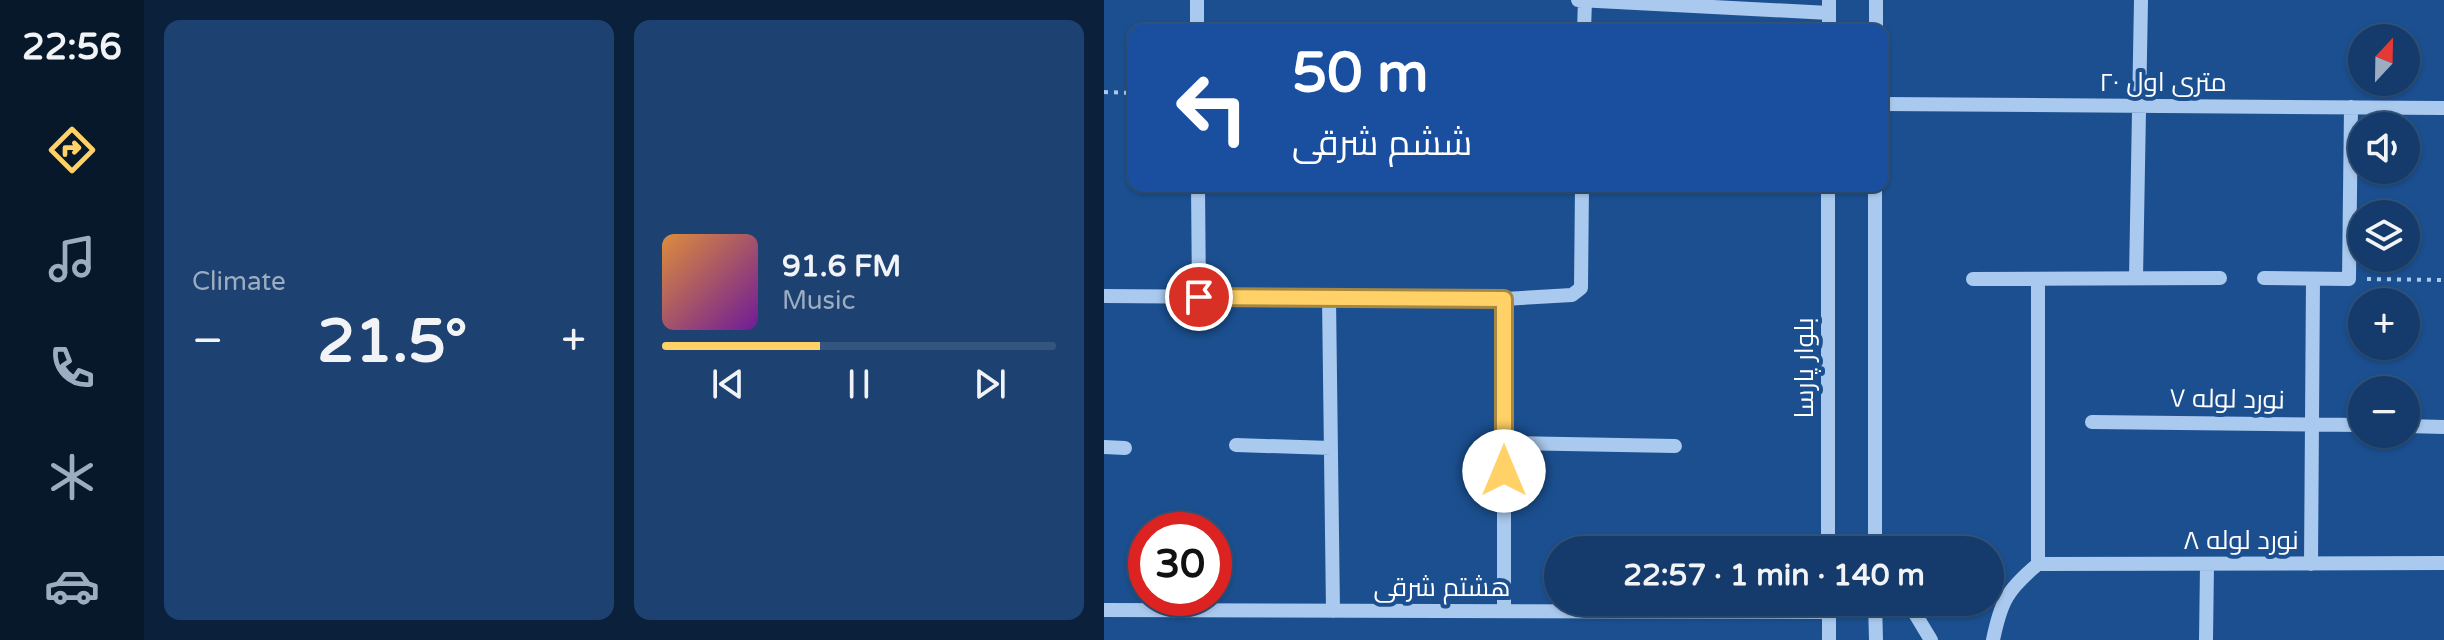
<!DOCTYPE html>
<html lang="en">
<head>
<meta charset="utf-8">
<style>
  body { margin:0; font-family:"Varela Round",Cairo,sans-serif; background:#1d4271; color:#f1f3f6; height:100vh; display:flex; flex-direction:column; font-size:30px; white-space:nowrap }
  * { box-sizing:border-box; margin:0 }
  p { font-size:26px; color:#9dadc1 }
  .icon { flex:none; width:44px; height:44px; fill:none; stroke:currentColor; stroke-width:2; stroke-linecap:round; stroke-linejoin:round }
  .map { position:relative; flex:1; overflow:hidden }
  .sheet { display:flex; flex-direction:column; gap:20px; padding:20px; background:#0b203b; width:960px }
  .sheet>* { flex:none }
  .guide { position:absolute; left:24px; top:24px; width:760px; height:168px; border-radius:16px; box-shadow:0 2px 6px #0004,0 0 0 2px #33557e; background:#1a4fa0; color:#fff; overflow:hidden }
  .needle { width:52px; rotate:22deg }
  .controls { position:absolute; left:1244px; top:24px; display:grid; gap:16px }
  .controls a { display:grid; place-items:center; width:72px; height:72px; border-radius:50%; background:#143b6b; box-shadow:0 2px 6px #0004,0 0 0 2px #33557e; font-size:40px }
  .speed { position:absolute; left:24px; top:512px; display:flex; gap:16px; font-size:40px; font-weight:700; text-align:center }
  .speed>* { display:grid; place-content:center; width:104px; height:104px; border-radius:50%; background:#143b6b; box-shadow:0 2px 6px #0004,0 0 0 2px #33557e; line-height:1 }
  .speed .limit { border:12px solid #d22; background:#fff; color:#111 }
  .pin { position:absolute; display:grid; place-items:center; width:68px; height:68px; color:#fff; margin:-34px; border:4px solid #fff; border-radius:50%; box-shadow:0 2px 8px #0007 }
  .me { position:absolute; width:88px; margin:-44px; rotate:0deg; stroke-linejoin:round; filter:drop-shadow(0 0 6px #0008) }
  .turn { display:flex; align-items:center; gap:28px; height:168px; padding:0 32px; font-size:36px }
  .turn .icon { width:104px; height:104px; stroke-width:2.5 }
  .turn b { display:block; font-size:56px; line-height:68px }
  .big { font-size:60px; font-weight:800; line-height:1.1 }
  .sheet .card { flex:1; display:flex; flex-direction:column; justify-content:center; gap:12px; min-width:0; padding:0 28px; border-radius:16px; background:#1d4271 }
  .song { display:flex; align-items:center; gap:24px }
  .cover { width:96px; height:96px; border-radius:12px; background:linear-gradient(135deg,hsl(30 70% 55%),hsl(280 70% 35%)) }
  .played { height:8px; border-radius:4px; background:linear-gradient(90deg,#ffd166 40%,#33557e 40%) }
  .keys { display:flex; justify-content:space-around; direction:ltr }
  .heat { display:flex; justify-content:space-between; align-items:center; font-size:44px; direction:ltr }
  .sheet .tiles { flex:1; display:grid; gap:20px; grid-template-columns:repeat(2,1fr) }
  .trip { position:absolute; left:440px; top:536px; width:460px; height:80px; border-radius:40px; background:#143b6b; box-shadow:0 2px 6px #0004,0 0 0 2px #33557e; font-weight:800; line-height:80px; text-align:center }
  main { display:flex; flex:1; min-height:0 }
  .tabs { display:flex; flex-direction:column; width:144px; justify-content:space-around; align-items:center; background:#08182b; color:#9dadc1 }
  .tabs .icon { width:56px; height:56px }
  .tabs .current { color:#ffd166 }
  .tabs b { font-size:36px; color:#f1f3f6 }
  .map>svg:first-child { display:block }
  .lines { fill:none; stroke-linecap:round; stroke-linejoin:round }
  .path { stroke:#a9c9ee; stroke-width:4; stroke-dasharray:4 6; stroke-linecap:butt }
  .minor { stroke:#a9c9ee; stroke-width:14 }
  .route-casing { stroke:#a68842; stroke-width:20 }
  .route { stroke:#ffd166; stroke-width:14 }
  .labels { text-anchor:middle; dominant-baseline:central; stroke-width:8; stroke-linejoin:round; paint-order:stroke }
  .street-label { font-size:26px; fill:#fff; stroke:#1b4f8f }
</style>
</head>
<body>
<main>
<nav class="tabs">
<b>22:56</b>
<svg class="icon current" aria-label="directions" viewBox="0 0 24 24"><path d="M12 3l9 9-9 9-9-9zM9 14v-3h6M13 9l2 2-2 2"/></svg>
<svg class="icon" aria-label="music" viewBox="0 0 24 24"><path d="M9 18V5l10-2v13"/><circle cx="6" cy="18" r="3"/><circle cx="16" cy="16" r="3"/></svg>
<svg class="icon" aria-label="phone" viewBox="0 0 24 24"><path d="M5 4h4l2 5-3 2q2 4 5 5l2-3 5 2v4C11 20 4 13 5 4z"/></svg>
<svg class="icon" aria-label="climate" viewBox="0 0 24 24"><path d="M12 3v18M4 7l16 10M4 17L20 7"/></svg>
<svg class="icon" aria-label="car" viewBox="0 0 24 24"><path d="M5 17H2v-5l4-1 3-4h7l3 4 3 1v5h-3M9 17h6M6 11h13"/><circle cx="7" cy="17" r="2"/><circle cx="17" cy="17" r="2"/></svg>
</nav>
<section class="sheet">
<div class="tiles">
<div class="card"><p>Climate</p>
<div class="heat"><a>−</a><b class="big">21.5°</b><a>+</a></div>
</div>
<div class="card">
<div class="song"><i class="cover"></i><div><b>91.6 FM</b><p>Music</p></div></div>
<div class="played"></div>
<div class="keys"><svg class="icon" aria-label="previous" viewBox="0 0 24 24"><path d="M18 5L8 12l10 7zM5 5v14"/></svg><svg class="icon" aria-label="pause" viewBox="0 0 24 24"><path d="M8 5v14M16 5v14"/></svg><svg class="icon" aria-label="next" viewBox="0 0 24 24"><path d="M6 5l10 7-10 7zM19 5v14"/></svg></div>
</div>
</div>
</section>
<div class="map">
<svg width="1340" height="640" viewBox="0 0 1340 640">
  <rect width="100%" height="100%" fill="#1b4f8f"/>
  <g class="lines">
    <path class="path" d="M0 92 30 93
      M1263 279 1340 280"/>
    <path class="minor" d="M93 0V30
      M474 0 725 13
      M480 30 481 0
      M725 30V0
      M772 30V0
      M778 104 1340 108
      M94 186 95 297
      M724 186V550
      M1032 278 1037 0
      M1160 278 1245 279 1247 107
      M869 279 1116 278
      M0 296 400 299 468 295 477 288 478 186
      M225 298 229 611
      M988 422 1258 425
      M1302 426 1340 427
      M400 443 571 446
      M132 445 227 448
      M0 447 21 448
      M771 550V186
      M934 564 1340 563
      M934 564V279
      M1207 564 1209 279
      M725 602V640
      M771 602 772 640
      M804 602 827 640
      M0 610 725 612
      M400 611V299
      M889 640C897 601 903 590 934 564
      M1102 640 1103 565"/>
  </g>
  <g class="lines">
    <g class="route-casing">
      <path id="route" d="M95 297 400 299V471"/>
    </g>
    <use href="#route" class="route"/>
  </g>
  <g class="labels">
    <g class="street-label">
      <text x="1059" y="82">۲۰ متری اول</text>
      <text transform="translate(700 368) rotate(-90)">بلوار پارسا</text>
      <text transform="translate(1123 399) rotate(1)">۷ نورد لوله</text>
      <text x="1137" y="540">۸ نورد لوله</text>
      <text x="338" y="587">هشتم شرقی</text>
    </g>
  </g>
</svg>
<div class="controls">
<a><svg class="needle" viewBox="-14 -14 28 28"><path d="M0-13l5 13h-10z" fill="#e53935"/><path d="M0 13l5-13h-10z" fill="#9dadc1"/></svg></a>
<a><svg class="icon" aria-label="sound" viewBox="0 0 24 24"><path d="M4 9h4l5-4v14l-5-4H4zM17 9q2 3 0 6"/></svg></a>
<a><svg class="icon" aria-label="layers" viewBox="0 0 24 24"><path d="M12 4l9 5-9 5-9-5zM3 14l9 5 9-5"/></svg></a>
<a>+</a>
<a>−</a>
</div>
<div class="speed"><div class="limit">30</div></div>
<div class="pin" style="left:95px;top:297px;background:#d93025"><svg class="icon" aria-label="arrive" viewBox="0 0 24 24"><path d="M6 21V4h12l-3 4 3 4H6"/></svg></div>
<svg class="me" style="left:400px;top:471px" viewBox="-20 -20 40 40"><circle r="19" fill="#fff"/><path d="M0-13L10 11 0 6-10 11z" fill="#ffd166"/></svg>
<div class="trip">22:57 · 1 min · 140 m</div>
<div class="guide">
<div class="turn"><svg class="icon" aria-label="left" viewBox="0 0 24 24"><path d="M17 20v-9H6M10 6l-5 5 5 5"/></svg><div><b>50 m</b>ششم شرقی</div></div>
</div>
</div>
</main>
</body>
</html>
